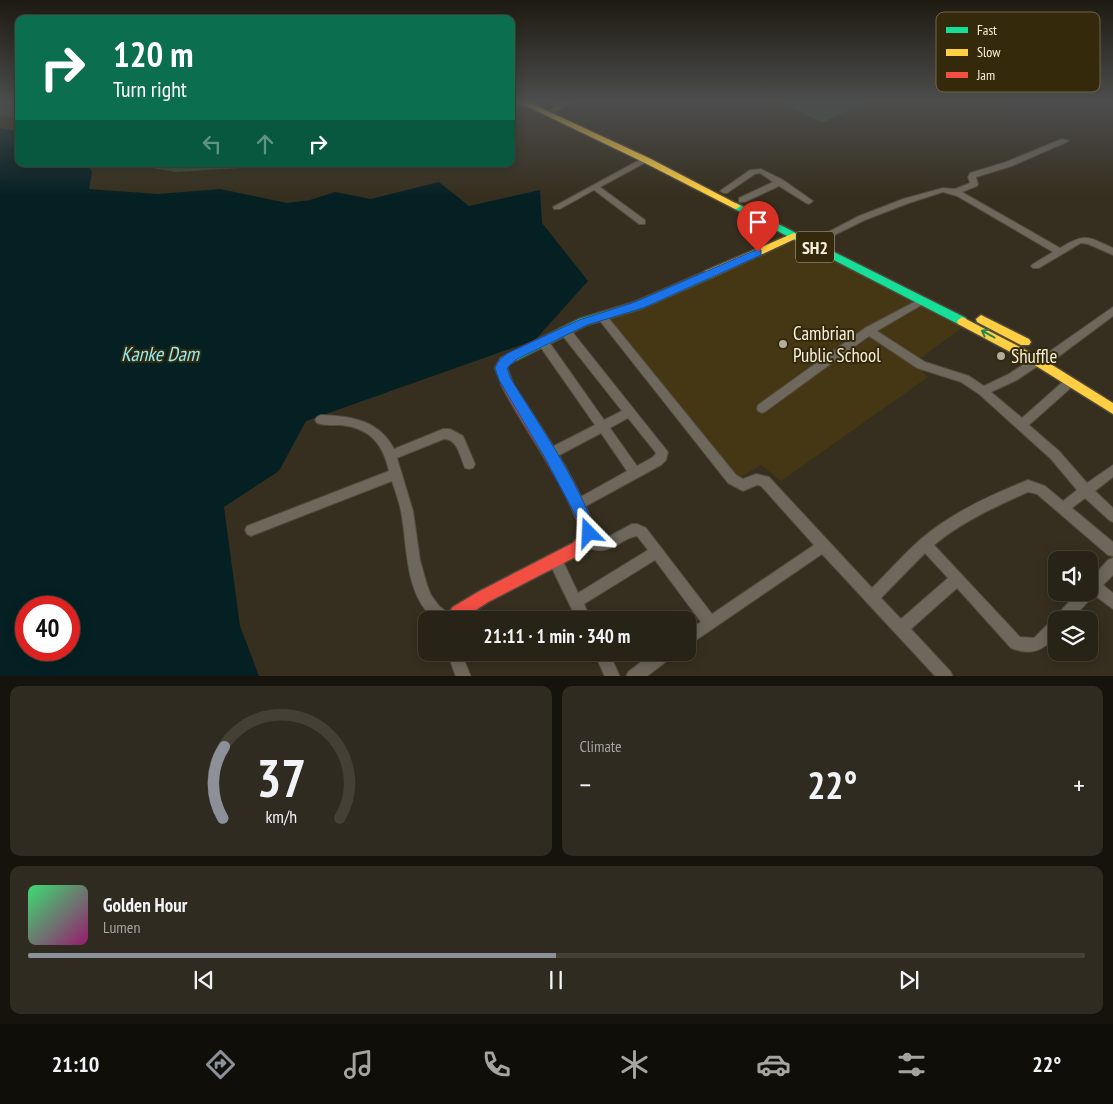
<!DOCTYPE html>
<html lang="en">
<head>
<meta charset="utf-8">
<style>
  body { margin:0; font-family:"PT Sans Narrow",sans-serif; background:#302b20; color:#f1f3f6; height:100vh; display:flex; flex-direction:column; font-size:19px; white-space:nowrap }
  * { box-sizing:border-box; margin:0 }
  p { font-size:16px; color:#a5a4a1 }
  .icon { flex:none; width:28px; height:28px; fill:none; stroke:currentColor; stroke-width:2; stroke-linecap:round; stroke-linejoin:round }
  .map { position:relative; height:676px; overflow:hidden }
  .sheet { display:flex; flex-direction:column; gap:10px; padding:10px; background:#16130d; flex:1 }
  .sheet>* { flex:none }
  .hud { position:absolute; left:15px; top:15px; width:500px; height:152px; border-radius:10px; box-shadow:0 2px 12px #0003,0 0 0 1px #444036; background:#0b6e4f; color:#fff; overflow:hidden }
  .buttons { position:absolute; left:1048px; top:551px; display:grid; gap:10px }
  .buttons a { display:grid; place-items:center; width:50px; height:50px; border-radius:10px; background:#282317; box-shadow:0 2px 12px #0003,0 0 0 1px #444036; font-size:25px }
  .speed { position:absolute; left:15px; top:596px; display:flex; gap:10px; font-size:25px; font-weight:700; text-align:center }
  .speed>* { display:grid; place-content:center; width:65px; height:65px; border-radius:50%; background:#282317; box-shadow:0 2px 12px #0003,0 0 0 1px #444036; line-height:1 }
  .speed .limit { border:8px solid #d22; background:#fff; color:#111 }
  .pin { position:absolute; display:grid; place-items:center; width:42px; height:42px; color:#fff; margin:-51px -21px; border-radius:50% 50% 50% 0; rotate:-45deg; box-shadow:0 0 5px #0007 }
  .pin .icon { rotate:45deg }
  .me { position:absolute; width:55px; margin:-28px; rotate:339deg; stroke-linejoin:round; filter:drop-shadow(0 0 4px #0008) }
  .turn { display:flex; align-items:center; gap:18px; height:105px; padding:0 15px; font-size:22px }
  .turn .icon { width:65px; height:65px; stroke-width:2.5 }
  .turn b { display:block; font-size:35px; line-height:42px }
  .lanes { display:flex; align-items:center; height:48px; padding:0 15px; background:#0003; justify-content:center; gap:25px; direction:ltr }
  .lanes .off { opacity:.35 }
  .big { font-size:38px; font-weight:800; line-height:1.1 }
  .sheet .card { flex:1; display:flex; flex-direction:column; justify-content:center; gap:8px; min-width:0; padding:0 18px; border-radius:10px; background:#302b20 }
  .sheet .dial { align-items:center; gap:0 }
  .dial svg { height:130px; overflow:visible; fill:none; stroke:#444036; stroke-width:7; stroke-linecap:round; text-anchor:middle }
  .dial text { fill:#f1f3f6; stroke:none }
  .song { display:flex; align-items:center; gap:15px }
  .cover { width:60px; height:60px; border-radius:8px; background:linear-gradient(135deg,hsl(140 70% 55%),hsl(320 70% 35%)) }
  .played { height:5px; border-radius:2px; background:linear-gradient(90deg,#8c9099 50%,#444036 50%) }
  .keys { display:flex; justify-content:space-around; direction:ltr }
  .heat { display:flex; justify-content:space-between; align-items:center; font-size:28px; direction:ltr }
  .sheet .tiles { flex:1; display:grid; gap:10px; grid-template-columns:1fr 1fr }
  .card:last-child { grid-column:span 2 }
  .trip { position:absolute; left:418px; top:611px; width:278px; height:50px; border-radius:10px; background:#282317; box-shadow:0 2px 12px #0003,0 0 0 1px #444036; font-weight:800; line-height:50px; text-align:center }
  .tabs { display:flex; height:80px; justify-content:space-around; align-items:center; background:#100e09; color:#a5a4a1 }
  .tabs .icon { width:35px; height:35px }
  .tabs .active { color:#8c9099 }
  .tabs b { font-size:22px; color:#f1f3f6 }
  .map>svg:first-child { display:block }
  .built { fill:#453714 }
  .green { fill:#39533c }
  .water { fill:#052023; fill-rule:evenodd }
  .lines { fill:none; stroke-linecap:round; stroke-linejoin:round }
  .street-casing { stroke:#514a3d; stroke-width:2 }
  .fast-casing { stroke:#514a3d; stroke-width:3 }
  .slow-casing { stroke:#514a3d; stroke-width:3 }
  .jam-casing { stroke:#514a3d; stroke-width:3 }
  .street { fill:#6d685b; fill-rule:evenodd }
  .fast { fill:#16e098; fill-rule:evenodd }
  .slow { fill:#ffcf43; fill-rule:evenodd }
  .jam { fill:#f24e42; fill-rule:evenodd }
  .oneway { stroke:#268452 }
  .route { fill:#1a73e8; stroke:#114b97 }
  .poi-dot { fill:#b3ac9b; stroke:#35290b; stroke-width:2 }
  .labels { text-anchor:middle; dominant-baseline:central; stroke-width:4; stroke-linejoin:round; paint-order:stroke }
  .shield { fill:#35290b; stroke:#bdb49f; stroke-width:1 }
  .shield-label { font-size:18px; font-weight:bold; fill:#f7f0de }
  .poi-label { font-size:19px; fill:#f7f0de; stroke:#35290b; text-anchor:start }
  .water-label { font-size:20px; font-style:italic; fill:#8becf9; stroke:#35290b }
  .key { fill:#35290b; stroke:#6f654a; stroke-width:1 }
  .key-label { font-size:14px; fill:#f7f0de }
</style>
</head>
<body>
<div class="map">
<svg width="1113" height="677" viewBox="0 0 1113 677">
  <rect width="100%" height="100%" fill="#362f1f"/>
  <path class="built" d="M789 238 967 324 914 363 928 377 781 481 761 465 734 481 606 318Z"/>
  <path class="green" d="M0 101H19V120L0 114Z
    M781 101H868L822 123Z
    M130 164H304L176 172Z"/>
  <path class="water" d="M0 128 19 131V164H88L92 173 89 189 158 194 220 189 287 203 310 200 335 192 371 199 439 182 469 206 540 190 542 223 588 281 535 340 306 421 279 471 224 507 240 626 259 676 0 677ZM26 608H69V650H26Z"/>
  <g class="lines">
    <g class="street-casing">
      <path id="street" d="M563 101H572L556 111H552V109Z
        M1062 139 1069 141 1012 166 976 177 978 184 977 186 962 192 1060 248C1086 233 1086 236 1113 248V255L1088 244 1081 243 1039 268H1033L1031 266 1033 264 1053 252 957 196 943 192 909 203 865 220 822 241 819 242 815 239 859 216 903 199 943 188 955 189 970 183 968 177 970 173 1006 162Z
        M643 158H649L650 160 600 187 645 220V224H639L594 190 560 209H554L553 207Z
        M761 169 783 180 813 201 809 204 806 203 779 186 745 202H739V198L773 182 760 173 755 174 727 193H724L720 191 750 170Z
        M922 298 925 299 927 301 925 303 877 331 925 362 969 376 984 386 1009 374 1033 358H1041L1042 361 1041 364 1017 380 991 392 1022 418 1066 379 1070 378 1074 379 1075 382 1074 385 1029 425 1059 451 1087 483 1113 465V477L1095 491 1113 508V522L1109 520 1085 498 1072 508 1113 542V556L1108 555 1037 494 1028 492C995 507 963 521 934 545L1020 637 1034 638 1051 621 1055 619 1057 615 1078 592H1089V581L1108 560 1113 558V575L1103 585 1113 593V609L1094 595 1071 620H1056V636C1043 651 1030 656 1011 648L957 588 911 629 951 672 953 677H936L822 554 686 647V631L701 622 655 560 584 604 591 620H577L548 560 550 555 555 553 560 555 578 593 648 550 637 536C631 537 627 539 622 542 606 552 599 553 581 545L580 541 581 537 586 535 597 539 606 538 632 524H637L646 528 712 614 814 545 761 486 757 485 743 491 728 483 600 321 598 318 600 315H606L736 475 743 479 756 474 769 477 872 588C888 572 904 554 921 539 951 513 990 495 1028 480L1045 486 1063 501 1077 490 1051 459 979 394 961 382 917 368 869 336 766 411 762 413 758 411 757 408 758 405 865 328ZM925 553 948 578 901 619 881 598Z
        M1113 307V316L1054 360H1046L1045 357 1046 354Z
        M566 328 570 329 668 452 666 460 661 465 577 511 573 509 571 505 573 501 627 471 601 433 554 458 550 459 546 458 544 454 546 450 595 425 539 345 538 342 539 339H547L604 420 622 411 562 335 561 332ZM628 418 656 453 653 457 637 466 610 428Z
        M321 415C351 416 379 420 394 449L443 429H450L463 436 475 464 473 468 469 469 465 468C460 457 458 439 444 439L397 458 413 511 420 560 427 585 431 595 439 606 451 615 453 620H435C404 594 408 548 401 511 399 501 395 491 392 481L251 536 247 534 245 530 247 526 389 471C383 444 370 428 341 425 333 425 325 426 317 423L315 420 317 417Z
        M447 652H461L471 677H456Z
        M594 652H609L620 677H605Z
        M654 652H674L672 657 646 677H626L628 672Z"/>
    </g>
    <g class="fast-casing">
      <path id="fast" d="M736 203 966 318 967 321 962 325 958 324 733 208 731 206Z
        M709 270 714 274 713 277 643 308 587 325 509 364 507 368 513 384 511 387 507 389 503 387 495 368 501 358 579 319 635 302Z"/>
    </g>
    <g class="slow-casing">
      <path id="slow" d="M516 101H526L649 158 741 206 736 209 733 208 643 162Z
        M794 233 799 236 797 238 713 277 709 278 704 274 705 271Z
        M981 315 1029 339 1031 342 1029 345H1021L977 322 976 319Z
        M962 317 1041 358 1113 403V414L1033 364 958 324 957 321Z"/>
    </g>
    <g class="jam-casing">
      <path id="jam" d="M507 379 511 381C542 429 577 479 596 533L591 546 583 553 488 602 461 620H443L453 607 478 592 573 543 582 533C563 479 527 434 501 384L503 381Z"/>
    </g>
    <use href="#street" class="street"/>
    <use href="#fast" class="fast"/>
    <use href="#slow" class="slow"/>
    <use href="#jam" class="jam"/>
  </g>
  <defs><path id="oneway-shaft" d="M-6 0H5M1.5-3L5.5 0L1.5 3" fill="none" stroke-width="1.6" stroke-linecap="round" stroke-linejoin="round" transform="scale(1.25)"/></defs>
  <use class="oneway" href="#oneway-shaft" transform="translate(988 334) rotate(-151)"/>
  <linearGradient id="sky" x2="0" y2="1"><stop stop-color="#1e1a11"/><stop offset="0.52" stop-color="#4c4d4d"/><stop offset="1" stop-color="#4c4d4d" stop-opacity="0"/></linearGradient>
  <rect width="1113" height="196" fill="url(#sky)"/>
  <path class="route" d="M758 249 761 250V255L643 308 587 325 517 359 507 368 511 379C541 428 577 478 596 533L594 538 589 540 584 538 577 518 545 458 499 380 495 368C498 361 502 357 508 353L579 320 635 302Z"/>
  <g class="poi-dot">
    <circle cx="783" cy="344" r="5"/>
    <circle cx="1001" cy="356" r="5"/>
  </g>
  <g class="labels">
    <rect class="shield" x="796" y="231.5" width="38" height="31" rx="4"/>
    <g class="shield-label">
      <text x="815" y="247">SH2</text>
    </g>
    <g class="poi-label">
      <text x="793" y="333">Cambrian<tspan x="793" dy="22">Public School</tspan></text>
      <text x="1011" y="356">Shuffle</text>
    </g>
    <g class="water-label">
      <text x="160" y="354">Kanke Dam</text>
    </g>
  </g>
  <rect x="936" y="12" width="164" height="80" rx="8" class="key"/>
  <rect x="946" y="27" width="22" height="6" fill="#16e098"/>
  <rect x="946" y="49" width="22" height="7" fill="#ffcf43"/>
  <rect x="946" y="72" width="22" height="6" fill="#f24e42"/>
  <g class="key-label">
    <text x="977" y="35">Fast</text>
    <text x="977" y="57">Slow</text>
    <text x="977" y="80">Jam</text>
  </g>
</svg>
<div class="buttons">
<a><svg class="icon" aria-label="sound" viewBox="0 0 24 24"><path d="M4 9h4l5-4v14l-5-4H4zM17 9q2 3 0 6"/></svg></a>
<a><svg class="icon" aria-label="layers" viewBox="0 0 24 24"><path d="M12 4l9 5-9 5-9-5zM3 14l9 5 9-5"/></svg></a>
</div>
<div class="speed"><div class="limit">40</div></div>
<div class="pin" style="left:758px;top:252px;background:#d93025"><svg class="icon" aria-label="arrive" viewBox="0 0 24 24"><path d="M6 21V4h12l-3 4 3 4H6"/></svg></div>
<svg class="me" style="left:589px;top:533px" viewBox="-20 -20 40 40"><path d="M0-17L14 15 0 8-14 15z" fill="#1a73e8" stroke="#fff" stroke-width="4"/></svg>
<div class="trip">21:11 · 1 min · 340 m</div>
<div class="hud">
<div class="turn"><svg class="icon" aria-label="right" viewBox="0 0 24 24"><path d="M7 20v-9h11M14 6l5 5-5 5"/></svg><div><b>120 m</b>Turn right</div></div>
<div class="lanes"><svg class="icon off" aria-label="left" viewBox="0 0 24 24"><path d="M17 20v-9H6M10 6l-5 5 5 5"/></svg><svg class="icon off" aria-label="ahead" viewBox="0 0 24 24"><path d="M12 20V5M6 11l6-6 6 6"/></svg><svg class="icon" aria-label="right" viewBox="0 0 24 24"><path d="M7 20v-9h11M14 6l5 5-5 5"/></svg></div>
</div>
</div>
<section class="sheet">
<div class="tiles">
<div class="card dial"><svg viewBox="0 0 100 80">
<path d="M14 69A42 42 0 1 1 86 69"/>
<path d="M14 69A42 42 0 0 1 15 25" stroke="#8c9099"/>
<text x="50" y="56" font-size="32" font-weight="700">37</text>
<text x="50" y="72" font-size="11">km/h</text>
</svg></div>
<div class="card"><p>Climate</p>
<div class="heat"><a>−</a><b class="big">22°</b><a>+</a></div>
</div>
<div class="card">
<div class="song"><i class="cover"></i><div><b>Golden Hour</b><p>Lumen</p></div></div>
<div class="played"></div>
<div class="keys"><svg class="icon" aria-label="previous" viewBox="0 0 24 24"><path d="M18 5L8 12l10 7zM5 5v14"/></svg><svg class="icon" aria-label="pause" viewBox="0 0 24 24"><path d="M8 5v14M16 5v14"/></svg><svg class="icon" aria-label="next" viewBox="0 0 24 24"><path d="M6 5l10 7-10 7zM19 5v14"/></svg></div>
</div>
</div>
</section>
<nav class="tabs">
<b>21:10</b>
<svg class="icon active" aria-label="directions" viewBox="0 0 24 24"><path d="M12 3l9 9-9 9-9-9zM9 14v-3h6M13 9l2 2-2 2"/></svg>
<svg class="icon" aria-label="music" viewBox="0 0 24 24"><path d="M9 18V5l10-2v13"/><circle cx="6" cy="18" r="3"/><circle cx="16" cy="16" r="3"/></svg>
<svg class="icon" aria-label="phone" viewBox="0 0 24 24"><path d="M5 4h4l2 5-3 2q2 4 5 5l2-3 5 2v4C11 20 4 13 5 4z"/></svg>
<svg class="icon" aria-label="climate" viewBox="0 0 24 24"><path d="M12 3v18M4 7l16 10M4 17L20 7"/></svg>
<svg class="icon" aria-label="car" viewBox="0 0 24 24"><path d="M5 17H2v-5l4-1 3-4h7l3 4 3 1v5h-3M9 17h6M6 11h13"/><circle cx="7" cy="17" r="2"/><circle cx="17" cy="17" r="2"/></svg>
<svg class="icon" aria-label="filters" viewBox="0 0 24 24"><path d="M4 7h16M4 17h16"/><circle cx="9" cy="7" r="2"/><circle cx="15" cy="17" r="2"/></svg>
<b>22°</b>
</nav>
</body>
</html>
